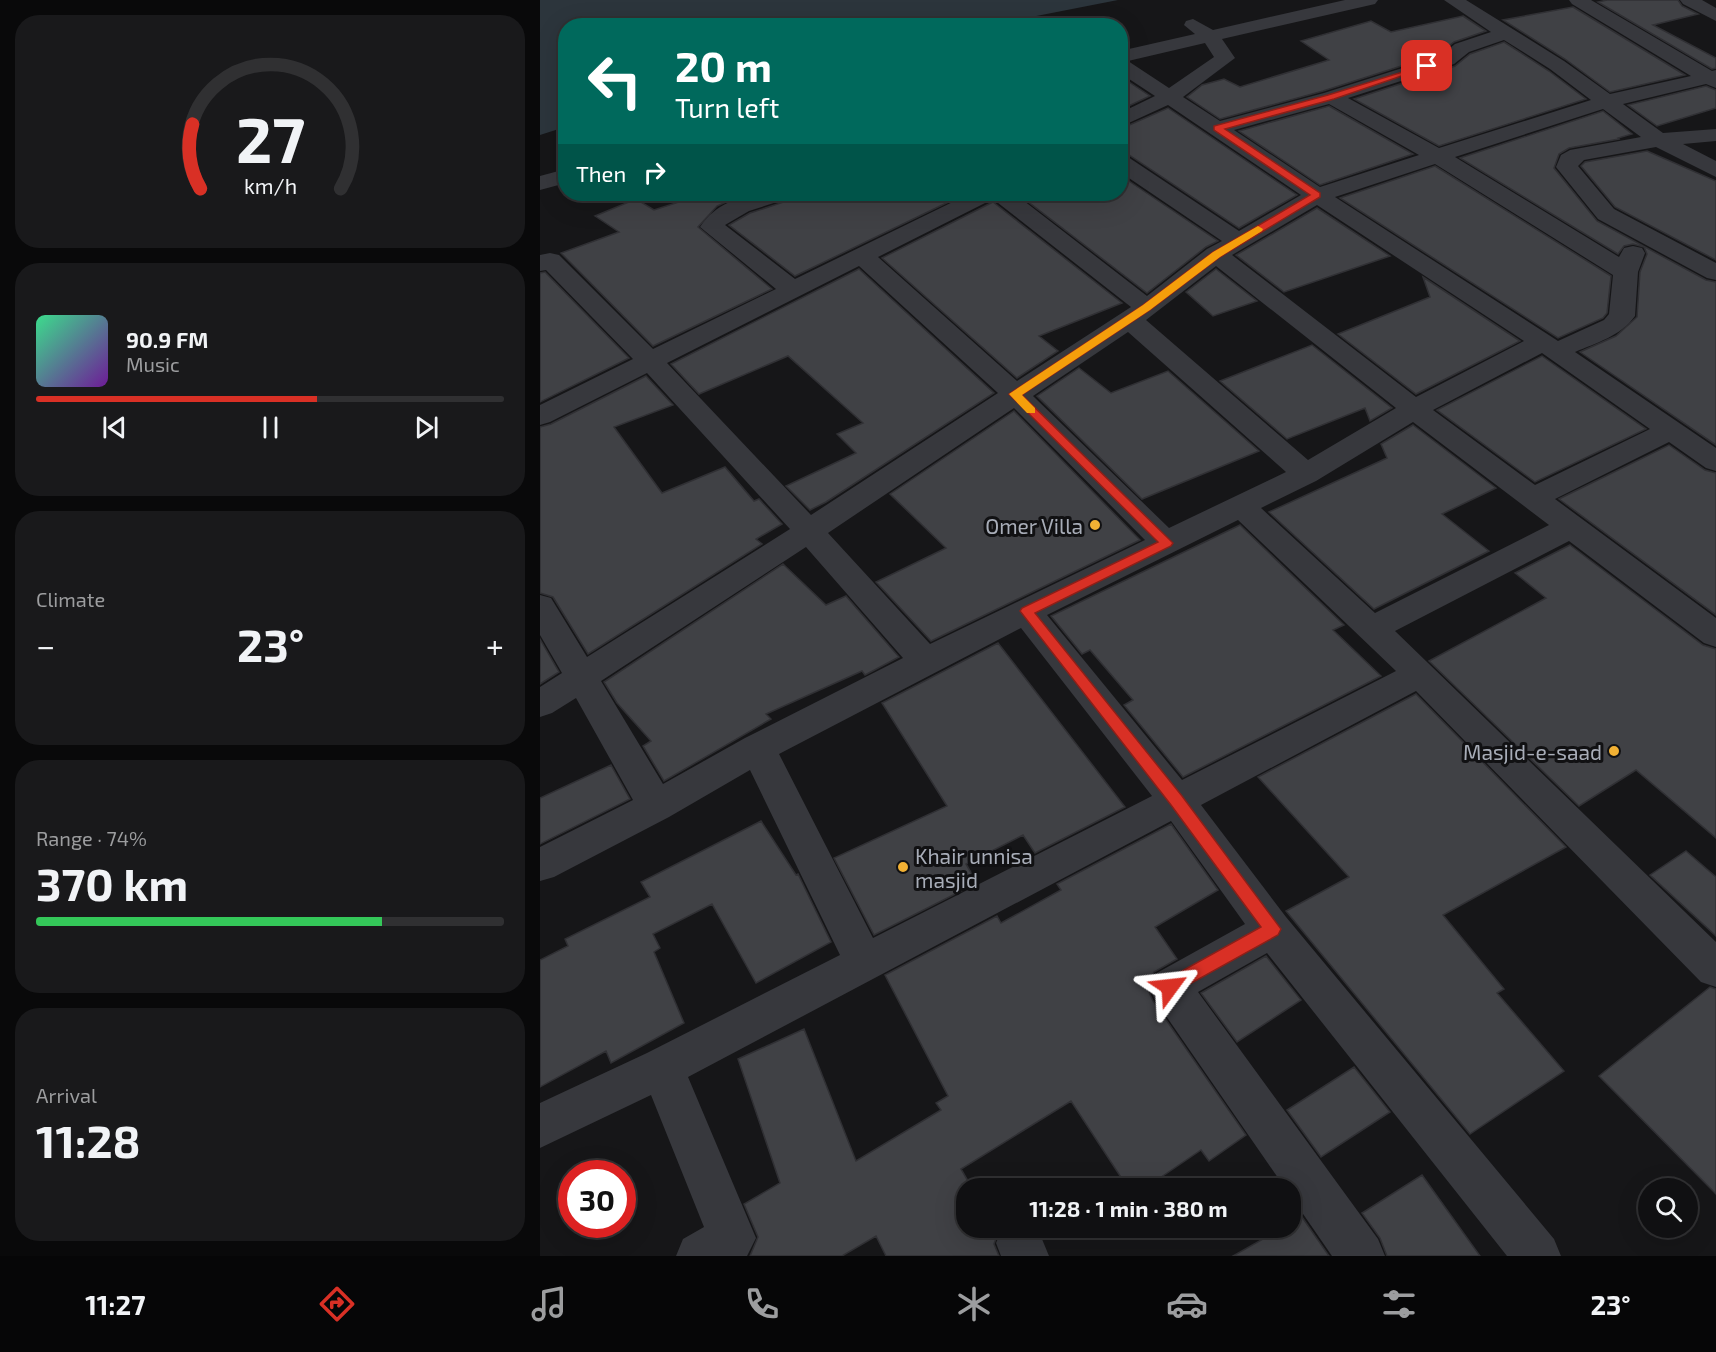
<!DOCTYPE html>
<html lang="en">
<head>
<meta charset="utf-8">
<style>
  body { margin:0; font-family:"Exo 2",sans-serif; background:#19191b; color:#f1f3f6; height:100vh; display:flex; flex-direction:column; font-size:22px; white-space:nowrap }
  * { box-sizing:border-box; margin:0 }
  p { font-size:20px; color:#9c9d9f }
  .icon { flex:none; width:33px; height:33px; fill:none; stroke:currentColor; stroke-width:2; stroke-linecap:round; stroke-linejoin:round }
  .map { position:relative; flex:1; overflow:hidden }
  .panel { display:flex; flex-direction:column; gap:15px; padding:15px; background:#09090a; width:540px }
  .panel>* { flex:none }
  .guide { position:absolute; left:18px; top:18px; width:570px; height:183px; border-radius:24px; box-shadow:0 6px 24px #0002,0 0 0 2px #303032; background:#00695c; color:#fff; overflow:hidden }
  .controls { position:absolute; left:1098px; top:1178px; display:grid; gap:12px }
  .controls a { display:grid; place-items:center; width:60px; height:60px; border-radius:50%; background:#101012; box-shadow:0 6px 24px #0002,0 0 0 2px #303032; font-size:30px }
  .speed { position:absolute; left:18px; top:1160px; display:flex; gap:12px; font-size:30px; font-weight:700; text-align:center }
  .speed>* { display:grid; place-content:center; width:78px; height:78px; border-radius:50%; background:#101012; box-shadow:0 6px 24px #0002,0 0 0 2px #303032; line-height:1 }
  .speed .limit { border:9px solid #d22; background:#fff; color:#111 }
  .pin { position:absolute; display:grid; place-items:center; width:51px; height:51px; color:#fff; margin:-26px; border-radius:12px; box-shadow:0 3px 9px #0006 }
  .me { position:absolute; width:66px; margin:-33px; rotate:60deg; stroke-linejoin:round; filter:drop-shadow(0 0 4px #0008) }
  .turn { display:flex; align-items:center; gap:21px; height:126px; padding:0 18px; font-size:27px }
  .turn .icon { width:78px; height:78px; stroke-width:2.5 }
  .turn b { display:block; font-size:42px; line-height:51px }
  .then { display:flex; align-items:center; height:57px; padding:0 18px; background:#0003; gap:12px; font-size:22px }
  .big { font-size:45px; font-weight:700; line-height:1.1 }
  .panel .card { flex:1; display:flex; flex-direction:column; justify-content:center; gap:9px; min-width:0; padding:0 21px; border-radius:24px; background:#19191b }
  .panel .dial { align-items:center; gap:0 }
  .dial svg { height:156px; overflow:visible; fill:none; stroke:#303032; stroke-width:7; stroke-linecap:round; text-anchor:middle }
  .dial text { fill:#f1f3f6; stroke:none }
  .song { display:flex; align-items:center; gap:18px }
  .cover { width:72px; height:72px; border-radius:9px; background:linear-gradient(135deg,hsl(150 70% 55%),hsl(280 70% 35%)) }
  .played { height:6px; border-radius:3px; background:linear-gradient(90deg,#d93025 60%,#303032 60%) }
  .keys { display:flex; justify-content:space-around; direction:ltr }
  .heat { display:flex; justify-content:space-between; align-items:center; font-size:33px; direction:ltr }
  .charge { height:9px; border-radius:4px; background:linear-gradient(90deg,#34c759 74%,#303032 0) }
  .trip { position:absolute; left:416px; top:1178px; width:345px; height:60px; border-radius:24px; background:#101012; box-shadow:0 6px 24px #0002,0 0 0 2px #303032; font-weight:700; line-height:60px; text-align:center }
  .tab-bar { display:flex; height:96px; justify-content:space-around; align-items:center; background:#060607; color:#9c9d9f }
  .tab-bar .icon { width:42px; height:42px }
  .tab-bar .on { color:#d93025 }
  .tab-bar b { font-size:27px; color:#f1f3f6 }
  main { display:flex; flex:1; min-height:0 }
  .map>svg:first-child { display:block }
  .water { fill:#2c353c }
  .building { fill:#404145; stroke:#303034; stroke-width:1.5 }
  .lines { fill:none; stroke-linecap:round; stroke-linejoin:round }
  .street { fill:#37383d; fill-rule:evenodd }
  .route { fill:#d93025; stroke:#8d1f18; stroke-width:1.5 }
  .slow { fill:#f59e0b }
  .poi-dot { fill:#f2b134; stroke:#111113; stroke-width:2 }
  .labels { text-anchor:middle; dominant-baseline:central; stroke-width:6; stroke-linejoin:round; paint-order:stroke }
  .poi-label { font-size:21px; fill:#a8adb8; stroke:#111113; text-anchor:end }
</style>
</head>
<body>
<main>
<section class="panel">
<div class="card dial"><svg viewBox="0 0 100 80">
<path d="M14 69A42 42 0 1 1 86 69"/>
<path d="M14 69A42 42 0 0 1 10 36" stroke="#d93025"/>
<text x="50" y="56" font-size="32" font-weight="700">27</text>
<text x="50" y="72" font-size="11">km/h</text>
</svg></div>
<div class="card">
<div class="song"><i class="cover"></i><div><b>90.9 FM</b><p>Music</p></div></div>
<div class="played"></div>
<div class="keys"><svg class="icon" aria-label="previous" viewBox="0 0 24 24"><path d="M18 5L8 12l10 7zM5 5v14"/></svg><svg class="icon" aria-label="pause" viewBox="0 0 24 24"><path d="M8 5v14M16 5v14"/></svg><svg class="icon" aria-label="next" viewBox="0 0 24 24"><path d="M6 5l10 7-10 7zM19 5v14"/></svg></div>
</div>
<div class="card"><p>Climate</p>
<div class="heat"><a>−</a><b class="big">23°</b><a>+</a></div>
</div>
<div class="card"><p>Range · 74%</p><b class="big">370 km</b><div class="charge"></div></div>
<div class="card"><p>Arrival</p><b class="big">11:28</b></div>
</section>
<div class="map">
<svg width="1176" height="1256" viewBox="0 0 1176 1256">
  <rect width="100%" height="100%" fill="#161618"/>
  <path class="water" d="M0 0H578L445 26H26L25 127 0 135Z"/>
  <path class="building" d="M1067 0H1138L1142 6 1158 14 1113 25 1176 58V68L1172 69 1058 2Z
    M1033 7 1145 75 1070 92 1025 59 963 20Z
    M923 16 946 31 914 42 899 54 783 91 680 119 647 97 662 85 684 79 700 87 789 60 761 41 831 21 851 32Z
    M964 42 1009 71 1046 99 899 146 814 99 915 66 930 54Z
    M580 76 610 96 580 110Z
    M1166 86 1176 90V108L1117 126 1088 105Z
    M789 106 873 154 780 185 699 131Z
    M628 108 757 195 699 228 589 155 580 154V129Z
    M1063 111 1092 134 1078 138 1079 139 1029 148 1019 154 1014 168 1057 221 1166 280 1176 282V445L1040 352 1076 336 1097 317 1100 272 1107 254 1104 247 1093 244 1084 246 1078 254 920 158Z
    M1107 151 1176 181V260L1075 207 1041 166 1045 162Z
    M895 166 1071 276 1067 313 1063 318 1018 338 800 198Z
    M580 175 678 241 666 247 607 293 478 194H580Z
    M164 194H214L199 196 177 206 158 227 232 289 113 346 21 253 79 232 55 216 96 199 114 210Z
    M251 194H425L255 276 189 225 210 213 247 201Z
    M453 202 582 303 499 336 518 351 477 378 342 258Z
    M777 208 850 256 744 292 696 255Z
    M319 269 454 393 286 502 270 510 246 486 316 453 297 434 323 423 248 356 159 394 131 364Z
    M676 269 717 301 673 316 646 292Z
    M5 272 89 358 0 402V273Z
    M883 277 980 341 876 394 798 334 890 297Z
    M772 345 852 408 830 421 825 408 747 439 680 381Z
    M1002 356 1106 429 995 482 897 410Z
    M539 368 571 393 628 371 719 451 602 499 497 396Z
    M106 376 133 405 74 427 122 493 185 467 214 501 219 499 242 524 216 539 222 544 48 654 13 597 0 593V427L11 424Z
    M474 411 600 540 391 641 336 582 406 548 350 494Z
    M873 425 956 488 902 514 949 551 834 609 729 512 847 458 841 444Z
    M1129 445 1165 470 1176 473V615L1019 499Z
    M700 525 804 625 793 630 841 676 643 777 584 705 593 700 550 650 542 654 511 616Z
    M1030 545 1163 645 1176 649V838L1096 770 1039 806 889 661 1006 598 975 573Z
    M243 564 286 605 306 596 359 657 325 675 322 671 226 714 231 719 124 781 103 746 111 741 77 703 64 682Z
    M0 639 19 672 0 684Z
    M458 643 585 807 495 853 483 835 426 864 437 883 334 935 294 858 407 806 342 703Z
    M876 694 1026 847 903 915 964 989 957 993 1024 1071 930 1134 746 911 809 877 718 777Z
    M71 765 90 799 0 844V798Z
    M221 821 256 875 258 874 291 942 216 983 172 904 113 934 120 948 114 952 144 1023 71 1063 66 1051 0 1087V960L28 946 25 939 110 897 101 882Z
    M631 824 678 890 615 927 637 959 614 972 607 988 613 1001 706 1135 669 1161 661 1150 605 1188H588L531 1101 421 1169 432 1188H426V1227H455L458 1233 454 1244 459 1256H346L336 1236 302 1256H210L218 1237 204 1204 240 1183 198 1059 264 1029 316 1161 401 1110 396 1103 408 1096 345 975 457 916 461 923 521 890 517 884Z
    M1146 851 1176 877V936L1110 875Z
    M726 956 761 1000 697 1042 661 993Z
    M1170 987 1176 989V1194L1059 1076Z
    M814 1067 850 1112 781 1157 747 1110Z
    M882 1175 940 1256H847L840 1238 822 1213Z
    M762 1217 789 1256H693L744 1227H750V1224Z"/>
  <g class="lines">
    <path class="street" d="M805 0H838L835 4 682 39 695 58 643 97 680 121 784 93 900 56 915 44 951 32 904 0H926L1024 61 1070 94 1151 76 1032 4 1029 0H1051L1172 71 1176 70V88L1166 84 1083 104 1123 133 1176 129V141L1143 144 1176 161V177L1116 147 1044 160 1038 166 1074 209 1176 263V280L1167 278 1058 219 1016 167 1021 155 1030 150 1101 137 1063 109 915 157 1079 257 1084 248 1093 246 1102 248 1105 253 1098 272 1095 316C1081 336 1056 343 1035 352L1176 448V471L1166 468 1129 442 1015 499 1176 618V647L1164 643 1029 541 855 631 1176 942V987L1161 982 876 691 661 805 746 917 1014 1239 1021 1256H967L727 953 658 992 838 1239 845 1256H792L750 1195V1188H745L615 1000 609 987 615 974 705 924 631 821 148 1077 216 1238 207 1256H136L143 1239 164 1227 111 1095 0 1148V1103L107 1053 300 955 210 770 129 817 14 877 0 881V847L93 800 36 698 12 713 0 717V687L22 673 0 635V595L11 598 47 657 250 529 107 373 10 422 0 425V405L93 359 6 270 0 271V255L10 253 19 255 113 349 236 289 160 227C181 195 215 194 249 194L246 199 209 211 185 225 255 279 429 194H475L607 296 667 249 682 241 580 172V156L588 157 699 231 761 195 628 105 580 127V113L615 96 580 73V51L655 34 644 25 646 21 653 19 673 30ZM964 40 1010 69 1051 100 899 148 808 98 914 64 929 52ZM665 43 674 57 629 88 588 61ZM789 104 879 155 780 187 694 130ZM895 164 1073 275 1069 314 1064 320 1018 341 795 197ZM453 199 591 307 477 381 338 257ZM777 205 984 341 876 397 692 255ZM319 266 458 393 271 515 127 363ZM676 266 856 408 768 460 606 320ZM588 332 746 472 629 528 493 396ZM1002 353 1110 429 995 485 893 410ZM474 408 605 540 390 644 288 533ZM873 422 1009 525 835 613 721 508 776 481ZM698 520 856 671 642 780 507 615ZM266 547 363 658 205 738 123 784 61 681ZM481 628 612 796 333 938 239 754Z
      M1140 0H1162L1176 8V21L1143 4Z
      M26 169V183L0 190V176Z
      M463 1227H497L509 1256H461L456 1243Z"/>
  </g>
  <path class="route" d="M885 65 891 66 794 99 685 129 780 193V197L680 257 610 310 482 395 633 543 631 546 495 613 642 796 741 929 738 935 630 995 624 993 622 987 624 981 721 927 631 805 480 611 482 608 618 542 469 394 603 305 673 252 770 195 674 130V126L788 95Z"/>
  <path class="slow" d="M718 226 723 229 722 231 680 257 610 310 482 395 495 408V413H487L469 394 603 305 673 252Z"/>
  <g class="poi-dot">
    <circle cx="555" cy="525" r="6"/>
    <circle cx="1074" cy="751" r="6"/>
    <circle cx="363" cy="867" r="6"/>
  </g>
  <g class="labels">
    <g class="poi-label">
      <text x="543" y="525">Omer Villa</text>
      <text x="1062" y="751">Masjid-e-saad</text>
      <text x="375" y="855" text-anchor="start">Khair unnisa<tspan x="375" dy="24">masjid</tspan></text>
    </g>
  </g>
</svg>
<div class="controls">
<a><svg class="icon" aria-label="search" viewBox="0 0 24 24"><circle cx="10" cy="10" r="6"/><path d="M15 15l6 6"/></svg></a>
</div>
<div class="speed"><div class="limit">30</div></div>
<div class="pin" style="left:887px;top:66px;background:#d93025"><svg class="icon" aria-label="arrive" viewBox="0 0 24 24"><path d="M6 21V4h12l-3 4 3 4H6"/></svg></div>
<svg class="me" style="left:630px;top:987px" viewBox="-20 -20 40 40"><path d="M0-17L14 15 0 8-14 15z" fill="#d93025" stroke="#fff" stroke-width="4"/></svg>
<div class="trip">11:28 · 1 min · 380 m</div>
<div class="guide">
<div class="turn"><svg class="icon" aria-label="left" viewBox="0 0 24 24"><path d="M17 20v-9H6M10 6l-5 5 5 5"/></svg><div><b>20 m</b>Turn left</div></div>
<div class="then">Then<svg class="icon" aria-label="right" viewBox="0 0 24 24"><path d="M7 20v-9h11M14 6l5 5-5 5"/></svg></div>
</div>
</div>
</main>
<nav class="tab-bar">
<b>11:27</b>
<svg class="icon on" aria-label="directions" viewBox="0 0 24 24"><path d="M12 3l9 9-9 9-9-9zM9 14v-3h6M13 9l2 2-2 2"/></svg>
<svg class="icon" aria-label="music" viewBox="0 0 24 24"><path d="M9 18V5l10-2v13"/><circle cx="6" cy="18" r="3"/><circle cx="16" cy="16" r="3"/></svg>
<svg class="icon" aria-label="phone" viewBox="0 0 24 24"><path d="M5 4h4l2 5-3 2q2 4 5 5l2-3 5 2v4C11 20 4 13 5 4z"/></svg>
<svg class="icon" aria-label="climate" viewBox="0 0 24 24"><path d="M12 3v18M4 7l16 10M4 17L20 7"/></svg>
<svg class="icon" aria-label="car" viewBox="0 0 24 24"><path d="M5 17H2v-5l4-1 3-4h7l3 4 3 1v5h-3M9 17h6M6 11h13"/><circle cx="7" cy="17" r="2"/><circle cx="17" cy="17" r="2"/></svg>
<svg class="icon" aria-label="filters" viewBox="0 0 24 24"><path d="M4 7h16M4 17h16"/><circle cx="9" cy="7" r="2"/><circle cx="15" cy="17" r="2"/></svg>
<b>23°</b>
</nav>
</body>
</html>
